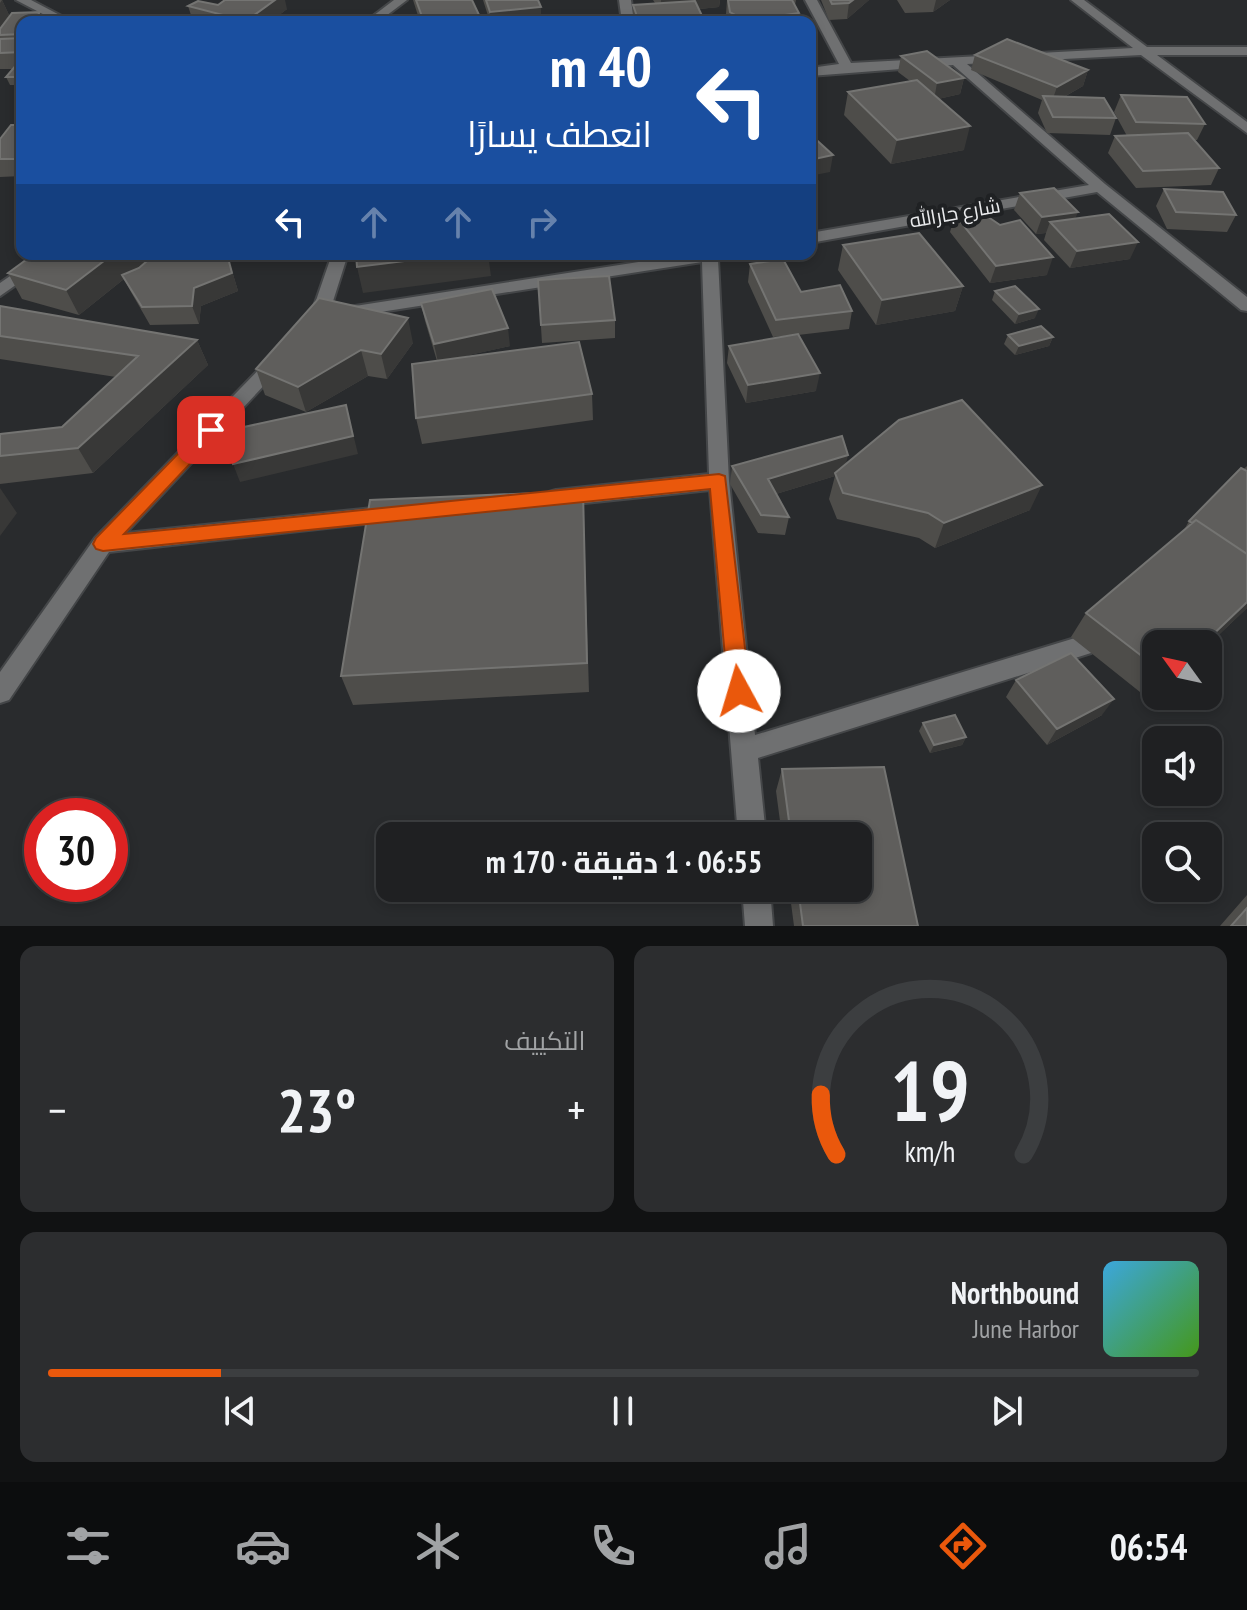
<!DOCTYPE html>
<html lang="ar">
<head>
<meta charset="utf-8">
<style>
  body { margin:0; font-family:"PT Sans Narrow",Cairo,sans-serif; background:#2c2d2f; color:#f1f3f6; direction:rtl; height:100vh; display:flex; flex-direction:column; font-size:30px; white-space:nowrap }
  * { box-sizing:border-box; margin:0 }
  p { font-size:26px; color:#a1a3a5 }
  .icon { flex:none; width:44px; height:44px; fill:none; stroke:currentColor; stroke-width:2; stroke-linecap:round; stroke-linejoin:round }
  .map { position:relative; height:926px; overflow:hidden; direction:ltr }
  .panel { display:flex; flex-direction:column; gap:20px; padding:20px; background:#111213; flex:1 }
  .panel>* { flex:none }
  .guide { position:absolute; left:16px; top:16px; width:800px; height:244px; border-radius:16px; box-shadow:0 4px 12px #0003,0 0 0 2px #3c3e40; direction:rtl; background:#1a4fa0; color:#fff; overflow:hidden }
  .needle { width:52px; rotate:303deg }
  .buttons { position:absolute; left:1142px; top:630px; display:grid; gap:16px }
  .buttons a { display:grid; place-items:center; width:80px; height:80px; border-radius:16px; background:#1f2022; box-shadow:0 4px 12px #0003,0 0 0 2px #3c3e40; font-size:40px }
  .speed { position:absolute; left:24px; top:798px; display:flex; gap:16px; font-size:40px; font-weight:700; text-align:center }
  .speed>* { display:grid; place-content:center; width:104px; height:104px; border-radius:50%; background:#1f2022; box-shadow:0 4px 12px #0003,0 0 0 2px #3c3e40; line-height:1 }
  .speed .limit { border:12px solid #d22; background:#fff; color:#111 }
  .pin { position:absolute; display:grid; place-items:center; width:68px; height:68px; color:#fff; margin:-34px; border-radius:16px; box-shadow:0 4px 12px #0006 }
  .me { position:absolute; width:88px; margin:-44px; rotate:354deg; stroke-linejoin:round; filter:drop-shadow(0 0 6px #0008) }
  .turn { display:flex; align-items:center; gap:28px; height:168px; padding:0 32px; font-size:36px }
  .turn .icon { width:104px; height:104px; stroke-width:2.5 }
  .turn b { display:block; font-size:56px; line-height:68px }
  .lanes { display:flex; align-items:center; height:76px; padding:0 32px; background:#0003; justify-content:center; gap:40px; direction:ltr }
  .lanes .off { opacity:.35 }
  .big { font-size:60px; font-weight:700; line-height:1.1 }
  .panel .tile { flex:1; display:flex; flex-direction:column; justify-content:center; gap:12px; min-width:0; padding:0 28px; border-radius:16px; background:#2c2d2f }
  .panel .dial { align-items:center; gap:0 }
  .dial svg { height:208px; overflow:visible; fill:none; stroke:#3c3e40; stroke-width:7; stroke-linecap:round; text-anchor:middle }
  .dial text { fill:#f1f3f6; stroke:none }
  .song { display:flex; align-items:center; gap:24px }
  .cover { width:96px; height:96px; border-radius:12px; background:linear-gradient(135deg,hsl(200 70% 55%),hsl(100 70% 35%)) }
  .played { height:8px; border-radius:4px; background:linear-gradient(90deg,#ea580c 15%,#3c3e40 15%) }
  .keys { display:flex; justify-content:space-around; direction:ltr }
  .heat { display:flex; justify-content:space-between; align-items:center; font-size:44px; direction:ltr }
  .panel .tiles { flex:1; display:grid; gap:20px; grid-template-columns:1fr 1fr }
  .tile:last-child { grid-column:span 2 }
  .trip { position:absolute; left:376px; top:822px; width:496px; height:80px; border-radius:16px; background:#1f2022; box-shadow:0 4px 12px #0003,0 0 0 2px #3c3e40; font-weight:700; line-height:80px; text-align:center; direction:rtl }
  .tab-bar { display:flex; height:128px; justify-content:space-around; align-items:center; background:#0c0d0e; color:#a1a3a5 }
  .tab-bar .icon { width:56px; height:56px }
  .tab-bar .on { color:#ea580c }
  .tab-bar b { font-size:36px; color:#f1f3f6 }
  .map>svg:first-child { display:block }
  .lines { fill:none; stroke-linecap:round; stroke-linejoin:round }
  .minor-casing { stroke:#444648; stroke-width:4 }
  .minor { fill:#6f7071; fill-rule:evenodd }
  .wall { fill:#4e4d4a }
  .shaded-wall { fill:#383837 }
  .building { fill:#5f5e5c; stroke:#747472; stroke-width:2 }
  .route { fill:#ea580c; stroke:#983908; stroke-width:2 }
  .labels { text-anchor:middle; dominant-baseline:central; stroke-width:8; stroke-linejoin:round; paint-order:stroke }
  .far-street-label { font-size:20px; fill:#eaebed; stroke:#1f2123 }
</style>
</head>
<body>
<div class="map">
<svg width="1247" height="926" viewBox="0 0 1247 926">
  <rect width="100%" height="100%" fill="#292b2d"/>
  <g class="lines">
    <g class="minor-casing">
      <path id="minor" d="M16 0H31L73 22H58Z
        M394 0H407L378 22H365Z
        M619 0H631L634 22H622Z
        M805 0H817L851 63 1133 48 1071 0H1084L1147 47H1247V55H1157L1247 122V133L1141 55 967 64 1105 184 1247 297V311L1241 310 1097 192 810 243V233L1089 185 953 65 810 76V68L839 64Z
        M42 254H60L0 296V283Z
        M332 254H348L328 317 318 328H306L303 324 311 315Z
        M690 254H729L718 259 729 481 755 735 1075 638C1085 628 1092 617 1107 622L1111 629 1091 653 758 758 766 836H738L710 490 556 506 549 504 546 498 549 492 556 490 709 474 702 262 342 318 333 313 342 308Z
        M277 355 283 357 286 361 283 365 126 533 393 506 400 508 403 514 400 520 109 552 9 700 0 703V672L95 538 271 357Z
        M742 888H770L773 926H745Z"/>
    </g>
    <use href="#minor" class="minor"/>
  </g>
  <path class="wall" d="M0 0H2L9 15 2 26 40 12 45 22H22V85H10L6 77 12 69H0Z
    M413 0H472L481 22H420Z
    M483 0H538L541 22H490Z
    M653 0H720L719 7 699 9 705 22H633V5L655 3Z
    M727 0H796L795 5 798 22H728L726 14Z
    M821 0H869L847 19 829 20Z
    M897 0H950L933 12 905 13Z
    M188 6 287 9 270 22H195L193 21Z
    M975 55 1088 70 1083 86 1064 97 1116 118 1110 135 1047 133 1038 113 1042 100 971 70Z
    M901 56 964 78 960 94 938 99 964 150 891 164 844 115 848 92 910 81 898 72Z
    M1121 95 1205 124 1197 140H1194L1219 168 1211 185 1136 188 1108 153 1115 136H1127L1114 112Z
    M22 125V176L0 177V139Z
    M1164 189 1236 215 1227 232 1167 229 1156 206Z
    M1020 193 1075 218 1130 259 1070 268 1044 240 1046 233 1036 234 1014 210Z
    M955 215 1047 275 990 283 950 232Z
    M843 245 963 286 955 311 876 325 838 270Z
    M227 254 238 291 201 306 199 324 150 325 131 292 124 279 79 315 22 299 8 273Z
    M750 264 801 292 852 311 849 329 798 335 816 391 746 403 727 363 729 346 794 335 773 337 748 282Z
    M538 280 615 320V338L542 343Z
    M995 291 1035 318 1015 324 992 300Z
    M319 298 413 343 387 379 368 376 306 412 265 395 256 369Z
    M421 303 510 346 455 358 592 394 593 420 422 444 416 418 437 361 425 321Z
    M0 306 197 340 208 365 93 473 0 484V434L62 427 116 377 0 359Z
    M1008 335 1053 337 1049 346 1015 355 1004 344Z
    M846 465 1030 510 935 548 919 538 837 519 829 499 835 476 776 494 789 517 785 535 758 533 730 484 732 466Z
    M1247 466V608L1208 645 1156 644V695L1150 700 1071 637 1086 613 1184 530 1189 521Z
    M583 491 589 692 353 705 341 676Z
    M1016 680 1102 715 1047 745 1006 697Z
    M923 723 966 737 962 745 930 753 919 731Z
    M884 767 918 926H794L789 888H858V836H782L776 791 782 769Z
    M1247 895V926H1220Z"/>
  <path class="shaded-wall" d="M2 0 9 15 0 30V3Z
    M275 0H285L287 9 270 22H246Z
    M661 0H720L719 7 660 13Z
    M853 0H869L847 19 849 3Z
    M936 0H950L933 12Z
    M541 7V22H491L490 12Z
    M40 12 45 22H33Z
    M799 13 798 22H776L777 16Z
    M480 17 481 22H440Z
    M1088 70 1083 86 1051 104 1057 87Z
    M964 78 960 94 934 100 937 83Z
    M970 126 964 150 891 164 897 140Z
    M833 155 830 172 810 176V160Z
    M1078 212 1071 229 1050 222 1046 233 1036 234 1042 217Z
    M1138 242 1130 259 1070 268 1077 251Z
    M113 254H155L79 315 66 290Z
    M227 254 238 291 201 306 199 324 192 306 194 288Z
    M461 254H488L491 276 363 293 357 267Z
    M1053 257 1047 275 990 283 996 266Z
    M963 286 955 311 876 325 882 300Z
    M1039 309 1035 318 1015 324 1019 314Z
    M408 318 413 343 387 379 381 354Z
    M508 328 510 346 438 362 434 344Z
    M1053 337 1049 346 1015 355 1019 346Z
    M197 340 208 365 93 473 78 448Z
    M361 350 368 376 306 412 298 387Z
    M820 373 816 391 746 403 748 385Z
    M346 405 358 454 240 482 233 464Z
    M848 455 844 473H835V476L766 497 768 479Z
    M1042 485 1030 510 935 548 944 523Z
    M0 488 17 513 0 536Z
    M1247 602V608L1208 645 1203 644Z
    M1114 699 1102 715 1047 745 1057 729Z
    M966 737 962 745 930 753 934 745Z"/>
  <path class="building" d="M225 0H275L246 21 188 6 198 1 218 5Z
    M416 0H472L480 17 440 22H424Z
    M486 0H538L541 7 490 12Z
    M728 0H792L799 13 777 16V22H748L730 12Z
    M830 0H853L849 3 832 4Z
    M695 1 705 22H639L633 5Z
    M40 12 33 22H22V34L0 35V29L12 13Z
    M22 38V52L0 53V39Z
    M1007 39 1088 70 1057 87 975 55Z
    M927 51 964 78 937 83 901 56Z
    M17 64H22V77H6Z
    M917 80 970 126 897 140 848 92Z
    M1121 95 1187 97 1205 124 1136 122Z
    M1043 96 1104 98 1116 118 1053 117Z
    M11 125H22V159H0V139Z
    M1188 133 1219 168 1143 171 1115 136Z
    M810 134 833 155 810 160Z
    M1054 188 1078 212 1042 217 1020 193Z
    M1164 189 1223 192 1236 215 1176 212Z
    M978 210 1000 225 1020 220 1053 257 996 266 955 215Z
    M1109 214 1138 242 1077 251 1050 222Z
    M919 233 963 286 882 300 843 245Z
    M34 254H113L66 290 8 273Z
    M155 254H227L232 273 194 288 192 306 142 307 122 275 139 268Z
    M356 254H461L357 267Z
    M783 259 801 292 840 285 852 311 776 320 750 264Z
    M609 276 615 320 541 325 538 280Z
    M1015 286 1039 309 1019 314 995 291Z
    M492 289 508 328 434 344 421 303Z
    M319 298 408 318 381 354 361 350 298 387 256 369Z
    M0 306 197 340 78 448 0 456V434L62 427 138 356 0 336Z
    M1041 326 1053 337 1019 346 1008 335Z
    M798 334 820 373 748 385 729 346Z
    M579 342 592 394 416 418 412 364Z
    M962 400 1042 485 944 523 928 513 843 493 835 473 899 420Z
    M346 405 353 436 233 464 230 430Z
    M842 436 848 455 768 479 789 517 761 515 732 466Z
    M1241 468 1247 471V554L1196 520 1192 523 1189 521Z
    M583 491 587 663 341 676 370 500Z
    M1196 520 1247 554V602L1203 644H1156V667L1086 613Z
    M1071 653 1114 699 1057 729 1016 680Z
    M955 715 966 737 934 745 923 723Z
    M884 767 918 926H803L798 888H858V836H791L782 769Z
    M1247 908V926H1231Z"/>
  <path class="route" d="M211 424 220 430 217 435 124 534 719 474 725 476 750 691 747 698 739 700 732 698 728 691 710 489 103 551 96 549 93 544 96 538 205 426Z"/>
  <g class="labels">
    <g class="far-street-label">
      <text transform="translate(955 213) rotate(-10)">شارع جارالله</text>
    </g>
  </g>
</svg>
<div class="buttons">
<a><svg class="needle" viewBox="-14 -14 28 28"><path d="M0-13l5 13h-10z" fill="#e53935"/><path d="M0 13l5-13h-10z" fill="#a1a3a5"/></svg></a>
<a><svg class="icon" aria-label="sound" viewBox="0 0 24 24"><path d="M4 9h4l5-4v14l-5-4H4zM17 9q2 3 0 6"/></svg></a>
<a><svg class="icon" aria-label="search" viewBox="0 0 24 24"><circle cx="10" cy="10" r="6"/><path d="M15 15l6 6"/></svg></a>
</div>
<div class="speed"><div class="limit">30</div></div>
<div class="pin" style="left:211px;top:430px;background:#d93025"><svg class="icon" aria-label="arrive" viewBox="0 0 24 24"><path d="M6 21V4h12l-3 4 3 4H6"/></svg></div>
<svg class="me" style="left:739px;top:691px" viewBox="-20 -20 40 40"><circle r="19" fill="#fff"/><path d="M0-13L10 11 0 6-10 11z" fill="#ea580c"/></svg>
<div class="trip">06:55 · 1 دقيقة · 170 m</div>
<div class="guide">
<div class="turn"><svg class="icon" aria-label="left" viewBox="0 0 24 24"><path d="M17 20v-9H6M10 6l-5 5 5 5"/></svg><div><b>40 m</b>انعطف يسارًا</div></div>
<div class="lanes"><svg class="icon" aria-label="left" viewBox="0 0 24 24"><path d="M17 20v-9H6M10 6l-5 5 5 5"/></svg><svg class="icon off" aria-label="ahead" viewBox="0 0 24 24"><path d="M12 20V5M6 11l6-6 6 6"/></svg><svg class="icon off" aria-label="ahead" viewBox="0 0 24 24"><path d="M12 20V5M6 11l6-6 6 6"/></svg><svg class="icon off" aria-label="right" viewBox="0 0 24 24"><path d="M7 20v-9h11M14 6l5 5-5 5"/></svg></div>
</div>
</div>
<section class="panel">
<div class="tiles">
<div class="tile dial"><svg viewBox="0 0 100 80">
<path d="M14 69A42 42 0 1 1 86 69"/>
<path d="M14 69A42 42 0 0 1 8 46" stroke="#ea580c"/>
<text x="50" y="56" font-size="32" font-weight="700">19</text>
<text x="50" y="72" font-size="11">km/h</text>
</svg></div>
<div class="tile"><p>التكييف</p>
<div class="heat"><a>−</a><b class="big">23°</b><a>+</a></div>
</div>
<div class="tile">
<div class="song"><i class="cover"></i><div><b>Northbound</b><p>June Harbor</p></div></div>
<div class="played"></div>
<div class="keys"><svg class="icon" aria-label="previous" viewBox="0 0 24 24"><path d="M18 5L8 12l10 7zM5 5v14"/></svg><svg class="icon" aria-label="pause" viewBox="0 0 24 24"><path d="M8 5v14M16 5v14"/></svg><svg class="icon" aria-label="next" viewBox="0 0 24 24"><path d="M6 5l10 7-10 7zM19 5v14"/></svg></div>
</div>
</div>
</section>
<nav class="tab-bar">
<b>06:54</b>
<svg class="icon on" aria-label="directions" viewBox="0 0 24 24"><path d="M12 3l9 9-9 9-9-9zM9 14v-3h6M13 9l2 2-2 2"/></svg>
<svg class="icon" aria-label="music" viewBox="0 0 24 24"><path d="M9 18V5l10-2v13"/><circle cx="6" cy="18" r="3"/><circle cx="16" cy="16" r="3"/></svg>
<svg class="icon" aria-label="phone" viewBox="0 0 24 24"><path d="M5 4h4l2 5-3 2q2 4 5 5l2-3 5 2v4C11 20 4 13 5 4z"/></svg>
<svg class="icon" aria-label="climate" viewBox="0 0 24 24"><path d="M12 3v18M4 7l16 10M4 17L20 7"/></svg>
<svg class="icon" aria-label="car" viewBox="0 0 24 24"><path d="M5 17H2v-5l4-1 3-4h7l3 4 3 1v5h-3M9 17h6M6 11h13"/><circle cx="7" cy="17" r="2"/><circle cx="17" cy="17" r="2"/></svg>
<svg class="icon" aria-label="filters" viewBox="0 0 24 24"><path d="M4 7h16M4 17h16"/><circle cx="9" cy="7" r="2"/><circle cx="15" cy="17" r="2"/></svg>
</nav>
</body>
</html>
